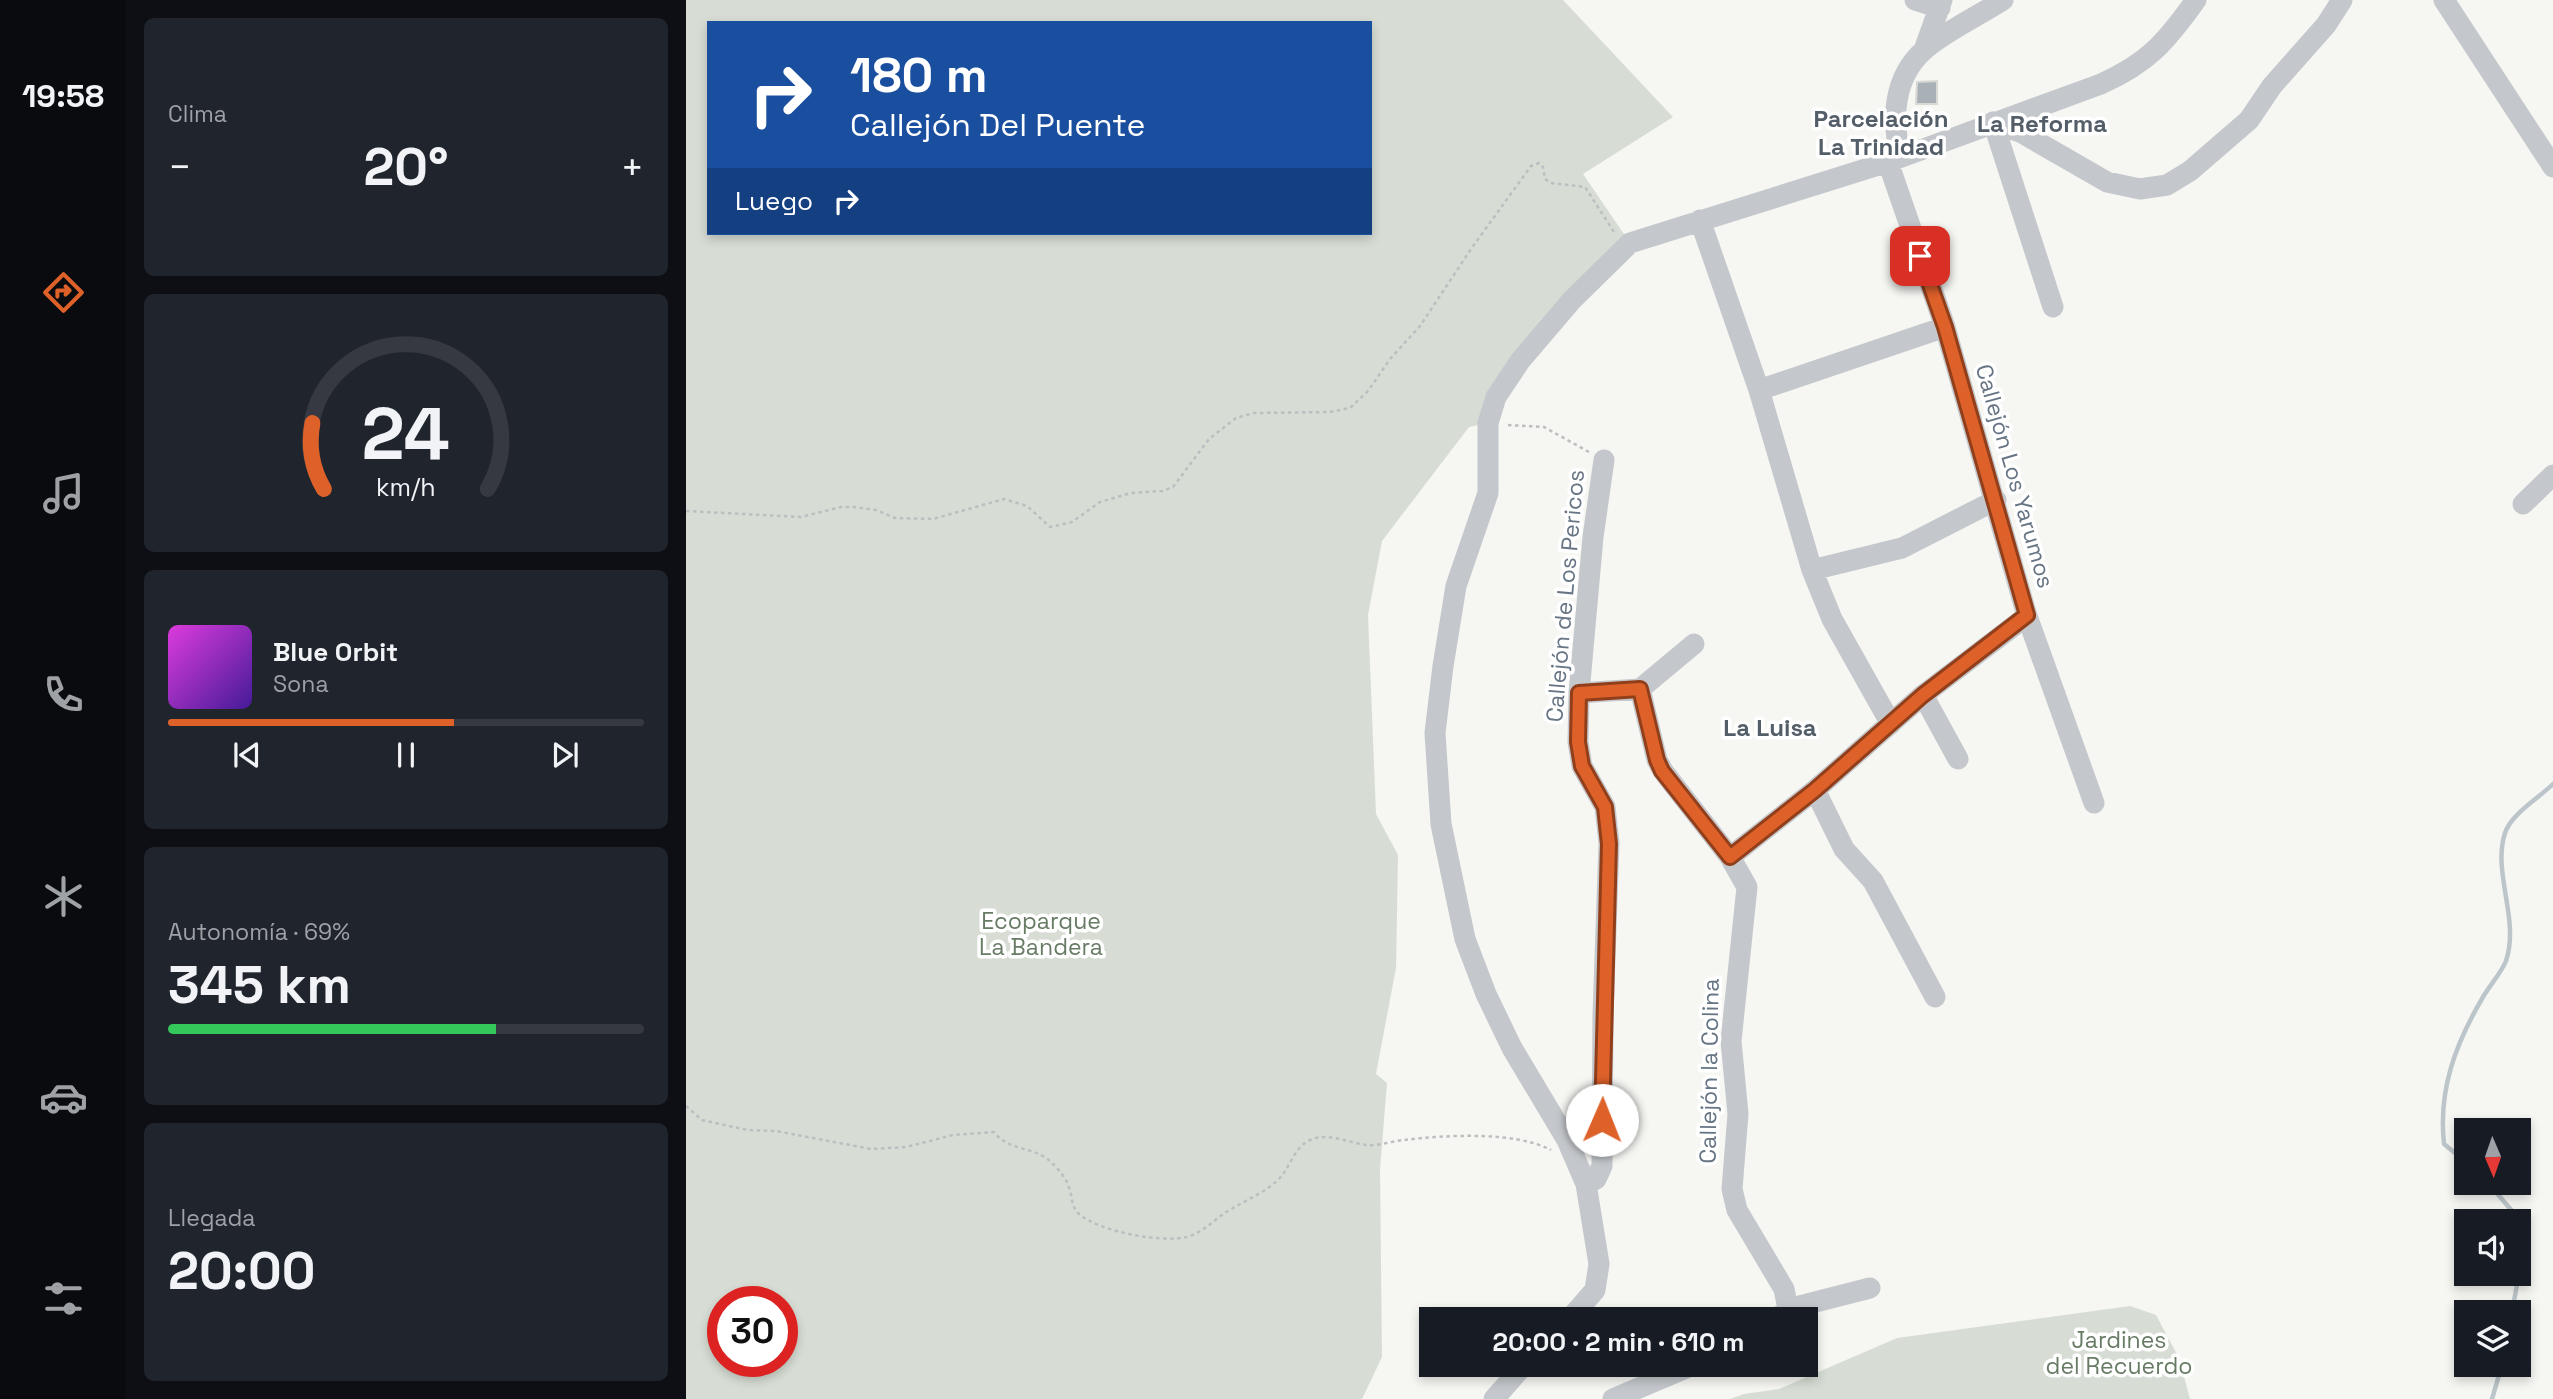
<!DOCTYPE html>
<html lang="es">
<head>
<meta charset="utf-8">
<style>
  body { margin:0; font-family:"Space Grotesk",sans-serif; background:#20242c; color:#f1f3f6; height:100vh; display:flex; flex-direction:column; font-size:26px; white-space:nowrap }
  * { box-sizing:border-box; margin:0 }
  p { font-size:23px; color:#9ea1a6 }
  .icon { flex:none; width:38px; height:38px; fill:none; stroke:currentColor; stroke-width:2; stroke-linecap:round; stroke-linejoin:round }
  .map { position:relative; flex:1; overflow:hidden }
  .drawer { display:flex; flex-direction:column; gap:18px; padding:18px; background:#0d0f14; width:560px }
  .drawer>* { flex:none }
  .hud { position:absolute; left:21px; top:21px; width:665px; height:214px; border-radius:0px; box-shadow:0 4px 10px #0003; background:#1a4fa0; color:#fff; overflow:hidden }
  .needle { width:46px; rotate:178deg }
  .controls { position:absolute; left:1768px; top:1118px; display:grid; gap:14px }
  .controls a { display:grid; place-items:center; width:77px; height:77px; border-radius:0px; background:#171b24; box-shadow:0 4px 10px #0003; font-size:35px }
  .speed { position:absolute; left:21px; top:1286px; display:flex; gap:14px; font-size:35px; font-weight:700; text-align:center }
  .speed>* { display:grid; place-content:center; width:91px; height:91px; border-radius:50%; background:#171b24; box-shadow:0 4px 10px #0003; line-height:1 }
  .speed .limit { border:10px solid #d22; background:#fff; color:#111 }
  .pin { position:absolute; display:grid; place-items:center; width:60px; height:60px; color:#fff; margin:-30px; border-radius:14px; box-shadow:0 4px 10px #0006 }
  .me { position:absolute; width:77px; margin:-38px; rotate:1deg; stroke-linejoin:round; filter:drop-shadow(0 0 5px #0008) }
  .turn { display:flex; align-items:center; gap:24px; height:147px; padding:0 28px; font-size:32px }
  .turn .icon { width:91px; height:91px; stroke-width:2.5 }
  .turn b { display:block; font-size:49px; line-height:60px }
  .then { display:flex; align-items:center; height:66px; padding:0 28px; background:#0003; gap:14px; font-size:26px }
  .big { font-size:52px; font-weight:600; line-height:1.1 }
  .drawer .card { flex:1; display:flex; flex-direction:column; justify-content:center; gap:10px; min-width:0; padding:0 24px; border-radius:10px; background:#20242c }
  .drawer .dial { align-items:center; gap:0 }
  .dial svg { height:182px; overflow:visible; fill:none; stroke:#363941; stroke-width:7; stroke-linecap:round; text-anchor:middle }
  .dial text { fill:#f1f3f6; stroke:none }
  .song { display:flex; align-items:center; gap:21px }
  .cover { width:84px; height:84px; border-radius:10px; background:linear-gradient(135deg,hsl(300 70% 55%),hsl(260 70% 35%)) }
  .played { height:7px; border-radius:4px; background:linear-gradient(90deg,#df612a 60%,#363941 60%) }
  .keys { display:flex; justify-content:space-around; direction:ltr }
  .heat { display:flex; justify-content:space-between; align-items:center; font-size:38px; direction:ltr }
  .charge { height:10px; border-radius:5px; background:linear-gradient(90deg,#34c759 69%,#363941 0) }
  .trip { position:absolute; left:733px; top:1307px; width:399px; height:70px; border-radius:0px; background:#171b24; box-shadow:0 4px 10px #0003; font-weight:600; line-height:70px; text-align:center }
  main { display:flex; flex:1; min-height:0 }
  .menu { display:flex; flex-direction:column; width:126px; justify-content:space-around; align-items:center; background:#090b0e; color:#9ea1a6 }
  .menu .icon { width:49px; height:49px }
  .menu .on { color:#df612a }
  .menu b { font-size:32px; color:#f1f3f6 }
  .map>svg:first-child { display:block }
  .green { fill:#d7ddd4; fill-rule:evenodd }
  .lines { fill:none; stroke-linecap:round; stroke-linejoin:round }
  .stream { stroke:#bcc5ca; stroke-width:4.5 }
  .building { fill:#a9b0b6; stroke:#d8d8d6; stroke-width:2 }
  .path { stroke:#bcbec0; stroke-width:2.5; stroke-dasharray:3.5 3.5; stroke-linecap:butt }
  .minor { stroke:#c4c7cb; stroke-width:21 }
  .route-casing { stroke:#913f1b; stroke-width:18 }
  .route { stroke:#df612a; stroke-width:12 }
  .labels { text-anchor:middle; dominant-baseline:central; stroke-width:7; stroke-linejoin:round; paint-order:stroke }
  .street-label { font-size:23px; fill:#667484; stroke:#fff }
  .park-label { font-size:23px; fill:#687b65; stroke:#fff }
  .neighbourhood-label { font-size:24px; font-weight:bold; fill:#545e69; stroke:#fff }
</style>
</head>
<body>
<main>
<nav class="menu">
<b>19:58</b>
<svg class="icon on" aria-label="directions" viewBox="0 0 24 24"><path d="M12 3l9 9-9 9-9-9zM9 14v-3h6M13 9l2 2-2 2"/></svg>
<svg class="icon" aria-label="music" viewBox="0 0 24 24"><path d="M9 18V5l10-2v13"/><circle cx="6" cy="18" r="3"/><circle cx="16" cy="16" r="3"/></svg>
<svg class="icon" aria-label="phone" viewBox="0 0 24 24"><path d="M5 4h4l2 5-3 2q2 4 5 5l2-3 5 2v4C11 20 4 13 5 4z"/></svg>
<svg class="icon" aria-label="climate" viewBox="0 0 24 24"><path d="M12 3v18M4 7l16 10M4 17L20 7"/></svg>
<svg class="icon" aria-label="car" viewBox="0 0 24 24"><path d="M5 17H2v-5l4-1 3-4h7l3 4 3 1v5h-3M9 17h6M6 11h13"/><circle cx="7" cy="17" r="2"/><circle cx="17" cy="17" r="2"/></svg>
<svg class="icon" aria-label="filters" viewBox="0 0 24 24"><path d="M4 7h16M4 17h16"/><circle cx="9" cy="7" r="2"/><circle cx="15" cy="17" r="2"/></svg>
</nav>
<section class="drawer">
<div class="card"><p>Clima</p>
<div class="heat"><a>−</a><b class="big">20°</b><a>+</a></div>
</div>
<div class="card dial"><svg viewBox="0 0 100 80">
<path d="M14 69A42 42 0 1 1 86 69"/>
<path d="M14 69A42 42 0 0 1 9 40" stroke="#df612a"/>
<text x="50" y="56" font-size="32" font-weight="700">24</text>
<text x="50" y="72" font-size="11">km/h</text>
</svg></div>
<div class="card">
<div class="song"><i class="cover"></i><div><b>Blue Orbit</b><p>Sona</p></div></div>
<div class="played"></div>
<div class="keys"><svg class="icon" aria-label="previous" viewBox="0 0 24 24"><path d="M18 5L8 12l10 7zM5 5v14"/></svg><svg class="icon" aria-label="pause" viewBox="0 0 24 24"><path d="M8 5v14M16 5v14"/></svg><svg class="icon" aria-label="next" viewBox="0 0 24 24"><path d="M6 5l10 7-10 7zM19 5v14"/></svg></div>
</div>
<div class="card"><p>Autonomía · 69%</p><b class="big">345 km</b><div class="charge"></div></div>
<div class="card"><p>Llegada</p><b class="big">20:00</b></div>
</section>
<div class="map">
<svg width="1867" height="1399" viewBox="0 0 1867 1399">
  <rect width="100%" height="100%" fill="#f6f6f3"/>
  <path class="green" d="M0 0H877L987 117 897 174 944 243 886 300 802 423 783 427 696 541 682 615 690 814 712 855 710 968 690 1074 701 1083 694 1169 696 1357 676 1399H0ZM23 23H684V233H23ZM37 1302H96V1362H37Z
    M1444 1306 1470 1315 1493 1358 1504 1399H1044L1058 1394 1093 1389 1211 1338Z"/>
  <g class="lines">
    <path class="stream" d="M1780 1162 1758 1144C1752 1089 1770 1043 1797 997 1804 985 1815 973 1820 961 1834 919 1806 873 1819 833 1825 814 1853 798 1867 784
      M1802 1183 1827 1212 1829 1222
      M1826 1312 1837 1252 1832 1233
      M1806 1399 1816 1365"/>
  </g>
  <path class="building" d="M1251 81V104H1230L1231 82Z"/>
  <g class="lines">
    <path class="path" d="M822 425 858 427 903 452
      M0 511 115 517 155 507H169L190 510 209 518 247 519 318 499 341 506 364 527 386 522 414 502 445 493 476 491 487 487 523 439 550 418 568 413 644 412 664 408 682 391 704 359 734 326 785 249 845 166 853 163 857 167 859 179 865 183 899 187 928 232
      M0 1106 16 1120 34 1124 62 1130 90 1131 185 1149 220 1147 267 1135 308 1132C323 1152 351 1146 367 1164 372 1169 380 1178 382 1185 387 1195 384 1206 393 1214 414 1232 475 1243 501 1237 515 1233 525 1223 536 1215 553 1203 575 1195 591 1181 604 1169 607 1148 624 1140 642 1132 663 1143 681 1145 693 1146 706 1141 718 1140 759 1135 829 1131 865 1150"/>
    <path class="minor" d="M1229 0 1254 8
      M1758 0 1867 167
      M1238 50 1256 0
      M1307 122 1336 133 1421 182 1454 189 1481 185 1504 171 1563 120 1586 86 1640 25 1656 0
      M1307 122 1367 307
      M1215 157C1205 120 1207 78 1238 50 1258 32 1294 15 1317 0
      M1202 162 1259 327 1341 616 1408 803
      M1014 220 1073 390 1126 570 1146 619 1205 724
      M1073 390 1259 327
      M1837 504 1867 475
      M1126 570 1216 548 1310 500
      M954 689 971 760 977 771 1044 857
      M893 693 954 689 1008 644
      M1237 695 1272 759
      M1129 790 1158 849 1187 881 1249 997
      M900 1184 910 1179 916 1166 917 1015 923 843 919 807 896 766 892 742 893 693 907 537 918 460
      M1102 1309 1098 1289 1051 1210 1046 1189 1052 1114 1045 1041 1061 887 1044 857 1129 790 1237 695 1341 616
      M883 1320 909 1290 913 1264 900 1184 881 1140 826 1048 800 994 779 939 755 824 749 733 757 666 770 586 802 493V423L810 397 834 361 886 300 944 243 1202 162 1415 84C1462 63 1480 42 1510 0
      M1090 1320 1102 1309 1184 1288
      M808 1399 838 1365
      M927 1399 1007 1365"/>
  </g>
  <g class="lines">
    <g class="route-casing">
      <path id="route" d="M916 1120 923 844 919 807 896 766 892 742 893 693 954 689 971 760 976 771 1044 857 1129 790 1237 695 1341 615 1259 327 1234 256"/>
    </g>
    <use href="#route" class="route"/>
  </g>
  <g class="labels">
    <g class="street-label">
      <text transform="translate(1329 476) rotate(74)">Callejón Los Yarumos</text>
      <text transform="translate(879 596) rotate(-85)">Callejón de Los Pericos</text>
      <text transform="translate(1023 1071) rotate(-89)">Callejón la Colina</text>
    </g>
    <g class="park-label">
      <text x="355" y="921">Ecoparque<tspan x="355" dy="26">La Bandera</tspan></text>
      <text x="1433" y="1340">Jardines<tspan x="1433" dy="26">del Recuerdo</tspan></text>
    </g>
    <g class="neighbourhood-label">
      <text x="1195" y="118">Parcelación<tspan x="1195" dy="28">La Trinidad</tspan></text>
      <text x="1356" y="123">La Reforma</text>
      <text x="1084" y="727">La Luisa</text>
    </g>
  </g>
</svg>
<div class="controls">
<a><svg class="needle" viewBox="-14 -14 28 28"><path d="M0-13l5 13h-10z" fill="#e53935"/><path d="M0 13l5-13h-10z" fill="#9ea1a6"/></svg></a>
<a><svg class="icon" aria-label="sound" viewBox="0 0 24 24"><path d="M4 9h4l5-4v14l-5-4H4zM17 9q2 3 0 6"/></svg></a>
<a><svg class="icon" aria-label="layers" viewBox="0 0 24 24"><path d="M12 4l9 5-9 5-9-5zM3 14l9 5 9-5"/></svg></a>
</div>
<div class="speed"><div class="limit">30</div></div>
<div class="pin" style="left:1234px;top:256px;background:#d93025"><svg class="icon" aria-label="arrive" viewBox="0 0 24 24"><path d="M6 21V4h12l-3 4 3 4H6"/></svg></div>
<svg class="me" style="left:916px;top:1120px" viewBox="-20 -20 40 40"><circle r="19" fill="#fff"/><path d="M0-13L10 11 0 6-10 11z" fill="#df612a"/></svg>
<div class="trip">20:00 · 2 min · 610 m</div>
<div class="hud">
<div class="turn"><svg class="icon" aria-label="right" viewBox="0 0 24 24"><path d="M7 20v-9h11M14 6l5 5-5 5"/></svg><div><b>180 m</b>Callejón Del Puente</div></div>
<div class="then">Luego<svg class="icon" aria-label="right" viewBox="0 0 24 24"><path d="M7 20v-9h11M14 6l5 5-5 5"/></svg></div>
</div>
</div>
</main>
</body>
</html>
